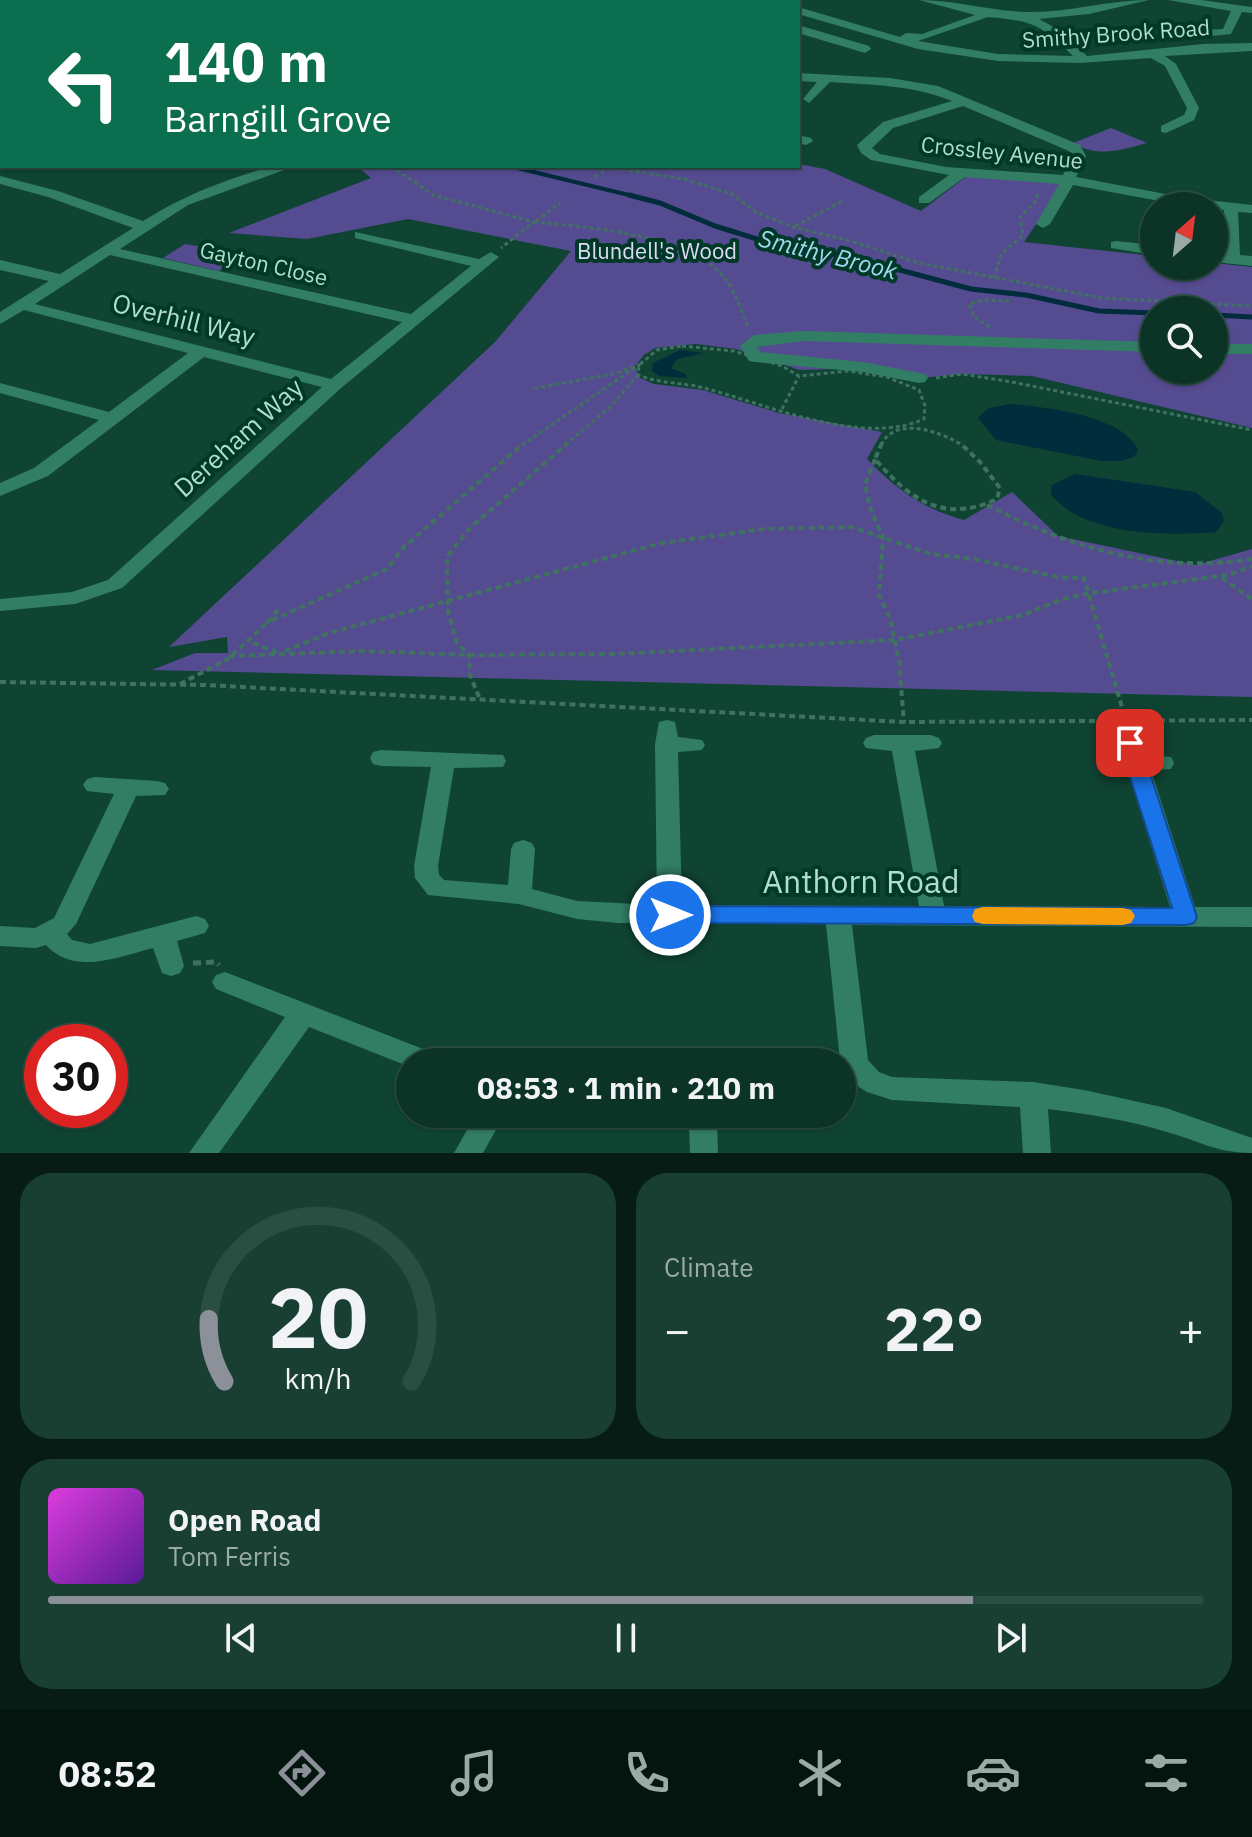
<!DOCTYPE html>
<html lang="en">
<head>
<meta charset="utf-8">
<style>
  body { margin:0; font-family:"IBM Plex Sans",sans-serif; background:#193f32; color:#f1f3f6; height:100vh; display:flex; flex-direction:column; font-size:30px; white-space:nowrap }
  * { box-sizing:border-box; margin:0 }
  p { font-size:26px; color:#9aaaa7 }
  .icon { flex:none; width:44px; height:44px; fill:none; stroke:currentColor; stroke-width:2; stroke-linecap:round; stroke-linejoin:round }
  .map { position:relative; height:1153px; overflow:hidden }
  .details { display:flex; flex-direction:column; gap:20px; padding:20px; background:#061c15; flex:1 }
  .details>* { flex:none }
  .top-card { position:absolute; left:0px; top:0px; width:800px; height:168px; box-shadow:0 2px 6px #0004,0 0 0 2px #2b4e43; background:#0b6e4f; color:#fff; overflow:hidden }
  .needle { width:52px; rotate:28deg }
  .tools { position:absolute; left:1140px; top:192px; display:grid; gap:16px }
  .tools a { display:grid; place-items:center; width:88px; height:88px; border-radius:50%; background:#0b3326; box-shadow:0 2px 6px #0004,0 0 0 2px #2b4e43; font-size:40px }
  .speed { position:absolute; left:24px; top:1024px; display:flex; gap:16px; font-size:40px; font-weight:700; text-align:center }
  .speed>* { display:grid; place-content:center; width:104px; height:104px; border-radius:50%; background:#0b3326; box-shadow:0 2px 6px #0004,0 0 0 2px #2b4e43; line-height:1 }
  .speed .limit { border:12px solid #d22; background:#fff; color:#111 }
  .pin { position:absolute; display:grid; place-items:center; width:68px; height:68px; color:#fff; margin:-34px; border-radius:16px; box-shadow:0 4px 12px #0006 }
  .me { position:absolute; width:88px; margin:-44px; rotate:90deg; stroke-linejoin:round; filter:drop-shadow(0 0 6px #0008) }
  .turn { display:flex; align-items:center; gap:28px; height:168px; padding:0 32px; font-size:36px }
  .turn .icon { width:104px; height:104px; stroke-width:2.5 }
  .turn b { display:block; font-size:56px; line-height:68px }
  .big { font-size:60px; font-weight:700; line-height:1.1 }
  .details .card { flex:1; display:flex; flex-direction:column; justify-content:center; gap:12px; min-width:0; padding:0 28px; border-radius:32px; background:#193f32 }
  .details .dial { align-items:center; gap:0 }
  .dial svg { height:208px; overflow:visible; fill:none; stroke:#2b4e43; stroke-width:7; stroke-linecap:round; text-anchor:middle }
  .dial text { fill:#f1f3f6; stroke:none }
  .song { display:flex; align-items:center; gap:24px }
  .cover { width:96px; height:96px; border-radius:12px; background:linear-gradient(135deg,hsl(300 70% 55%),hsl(270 70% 35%)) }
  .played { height:8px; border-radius:4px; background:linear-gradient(90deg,#8c9099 80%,#2b4e43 80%) }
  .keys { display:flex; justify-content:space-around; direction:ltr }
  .heat { display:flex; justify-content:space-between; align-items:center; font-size:44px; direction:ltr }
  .details .tiles { flex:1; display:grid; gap:20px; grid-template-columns:1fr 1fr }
  .card:last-child { grid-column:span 2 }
  .trip { position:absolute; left:396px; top:1048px; width:460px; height:80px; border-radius:40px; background:#0b3326; box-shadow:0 2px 6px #0004,0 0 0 2px #2b4e43; font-weight:700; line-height:80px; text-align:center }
  .tabs { display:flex; height:128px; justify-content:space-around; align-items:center; background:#04140f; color:#9aaaa7 }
  .tabs .icon { width:56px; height:56px }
  .tabs .active { color:#8c9099 }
  .tabs b { font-size:36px; color:#f1f3f6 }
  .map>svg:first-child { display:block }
  .green { fill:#554b90; fill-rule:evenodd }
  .water { fill:#012c3b }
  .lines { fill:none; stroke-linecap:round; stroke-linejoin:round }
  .stream-far1 { stroke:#012c3b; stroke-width:4 }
  .stream { stroke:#012c3b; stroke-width:5 }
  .path-far2 { stroke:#407261; stroke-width:3; stroke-dasharray:4 3; stroke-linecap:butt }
  .path-far1 { stroke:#407261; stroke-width:4; stroke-dasharray:6 4; stroke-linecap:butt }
  .path { stroke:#407261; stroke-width:5; stroke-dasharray:8 5; stroke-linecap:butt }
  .minor { fill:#327e65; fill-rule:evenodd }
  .route { fill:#1a73e8; stroke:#114b97; stroke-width:2 }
  .slow { fill:#f59e0b }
  .labels { text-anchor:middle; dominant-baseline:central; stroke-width:8; stroke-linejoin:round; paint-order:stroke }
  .far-street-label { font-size:22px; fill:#b2ddcb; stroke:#013929 }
  .far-park-label { font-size:22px; fill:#dddcf4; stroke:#013929 }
  .far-water-label { font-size:24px; font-style:italic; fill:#a2d7ef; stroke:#013929 }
  .street-label { font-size:26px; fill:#b2ddcb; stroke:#013929 }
  .near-street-label { font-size:32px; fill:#b2ddcb; stroke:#013929 }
</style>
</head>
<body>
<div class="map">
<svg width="1252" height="1153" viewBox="0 0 1252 1153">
  <rect width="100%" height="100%" fill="#0f4433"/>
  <path class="green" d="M1111 128 1147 143C1121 150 1098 158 1073 143Z
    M798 164 825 169 921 211 967 176 1060 182 1056 195 1024 242 1154 256V266H1214V263L1252 267V428L1032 376 963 374 919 378 870 368 800 370 736 349 696 344 655 348 644 355 635 366 640 378 654 384 703 390 779 413 882 432 867 459C896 489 923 509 964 520L1012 492 1058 536 1196 565 1252 549V697L152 670 195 653H228L227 637 169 647 495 342 571 251 408 219 307 239 229 233 371 178 357 166ZM1154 310H1214V370H1154Z
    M185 244 250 255 241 262 234 261 219 271 163 258Z"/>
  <path class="water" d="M680 350 704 353 677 359 671 368 686 374 687 378 660 376 652 371 653 363Z
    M1010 404C1044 407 1123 415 1138 450L1134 457 1121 461H1102L996 440 978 418 989 408Z
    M1075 474 1195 492 1222 513 1224 521 1216 532C1167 536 1083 536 1051 494L1052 485Z"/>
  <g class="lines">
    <path class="stream-far1" d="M509 166 637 197"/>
    <path class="stream" d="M629 195 660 203 715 226 767 242 855 258 971 289 1026 295 1099 311 1154 313
      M1214 315 1252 317"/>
    <path class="path-far2" d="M391 166 433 195 534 222 501 248
      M601 166 684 179 732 194 756 212 793 227 851 241 919 263 1102 298 1252 306
      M595 177 610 167
      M536 221 560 203
      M534 222C588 227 686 234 723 276 735 290 741 310 748 327
      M795 226 843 201
      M994 278 1001 254 1023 235 1020 217 1037 200V192
      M990 327 974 317 969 304 984 300 1009 301
      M682 346 734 351 782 366 799 376 848 371 887 377 919 390 925 406 924 419C862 447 766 404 704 388 681 382 660 384 638 375L639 365 657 350Z
      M936 378 962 374 1012 382 1252 430
      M782 409 799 376
      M522 445 639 365 613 374 531 389
      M565 445 611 406 638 375
      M881 445C896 415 941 432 962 445"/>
    <path class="path-far1" d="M882 443 875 459C910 500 944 524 997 499L1000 488 980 462 960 443
      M875 459 865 485 871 511 883 537 879 595 890 618 899 661 904 723
      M987 505C1071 548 1157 574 1252 559
      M1222 578 1252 599
      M278 610 268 622 387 569 404 547 524 443
      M253 643 277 652
      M285 651 329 633 662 543 764 529 852 527 931 554 974 559 1057 577 1084 578 1126 721
      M229 656 363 651 469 655 616 654 894 640 1023 615 1060 600 1090 593 1229 575 1252 566
      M0 682 205 685 904 722 1252 720
      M180 684 228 659 268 622
      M479 697 470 675 469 655 457 643 448 611 447 557 469 529 568 443"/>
    <path class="path" d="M193 963 216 962 219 965"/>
    <path class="minor" d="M16 0H30L14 2Z
      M138 0H153L136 2Z
      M208 0H275L277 2H210Z
      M378 0H399L376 2Z
      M495 0H508L510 2H497Z
      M585 0H599L601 2H587Z
      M634 0H652L632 2Z
      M712 0H727L729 2H714Z
      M764 0H780L782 2H766Z
      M919 0C956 0 993 12 1031 12 1071 12 1109 0 1149 0L1089 14 1039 19 1061 31 1087 56 1203 44 1252 43V51L1165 56 1176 64 1199 108 1194 120 1166 133 1161 132V126L1184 115 1187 108 1165 66 1151 58 1080 63 998 61 918 49 798 14V7L900 37 906 33 922 34 975 15ZM988 17C1033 21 1040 24 1073 56L998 54 918 41Z
      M1168 0H1201L1252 7V13L1242 12 1231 34 1193 38 1189 37V31L1223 29 1231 11Z
      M798 25 869 46 871 49 865 53 798 33Z
      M798 73 890 78 938 86 1080 145 1086 156 1076 177 1181 197 1252 205V213L1238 212 1240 255 1252 256V266L1214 262V252L1225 254 1224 210 1214 209V206L1181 205 1073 185 1050 224 1043 228 1036 224 1059 184 965 177 929 203H919V197L949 175 871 160 861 153 857 145 883 122 952 101C913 85 872 85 830 82L809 103 803 99 817 82 798 81ZM963 106 1069 151 1072 156 1063 175 946 167 880 154 872 148 893 128Z
      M2 116V124L0 125V117Z
      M798 135 811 138 813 141 806 145 798 143Z
      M273 166H295L188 205 120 249 411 314 471 266 355 238V232L479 259 491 252 499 257 340 389 122 588 75 604 0 611V599L72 592 108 580 322 387 204 357 48 476 0 496V483L34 468 99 420 0 393V383L109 412 188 353 24 310 0 324V312L49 281 0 270V260L60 274 133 228 48 197 0 184V176L58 191 143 221C184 195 226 179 273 166ZM110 255 402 322 331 379 35 304Z
      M1116 241 1154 245V255L1111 248V242Z
      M804 331 1154 342V352L804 341 757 347 760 352 863 362 925 374 928 378 925 382 919 383 863 372 755 362 749 361 740 346 754 335Z
      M1214 344H1252V354H1214Z
      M667 720 675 722 678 737 702 740 705 745 702 750 678 752 682 905 919 906 892 751 866 748 863 743 866 738 874 735H931L939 738 942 743 939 748 915 751 944 906 1170 907 1119 743 1122 738H1138L1146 755 1171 757 1174 763 1171 769 1151 770 1195 907H1252V927L852 925 868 1060 879 1072 892 1077 1033 1082 1084 1090 1166 1108 1252 1138V1153C1217 1153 1199 1141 1167 1132 1128 1120 1088 1114 1048 1109L1051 1153H1023L1020 1107 892 1100 867 1092 854 1084 840 1061 826 924 618 923 577 919 519 904 428 895 415 878 414 866 431 767 381 766 373 764 370 758 373 752 381 750 503 755 506 761 503 767 454 768 438 866 439 875 444 880 508 885 511 849 514 843 523 840 532 843 535 849 532 889 577 901 657 905 655 744 659 722Z
      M95 777 157 781 165 783 169 789 165 795 136 796 76 924 67 934 72 940 90 944 196 916 205 919 209 926 205 933 177 941 184 966 180 973 171 976 162 973 153 948C118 957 74 976 46 945L36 948 0 946V926L35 928 54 918 114 794 87 791 83 785 87 779Z
      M225 972 436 1054 440 1062H410V1067L309 1027 219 1153H189L285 1017 216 989 212 982 216 975Z
      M476 1114H505L483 1153H454Z
      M682 1114H713L717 1122 718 1153H690L689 1126Z"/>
  </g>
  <path class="route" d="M1130 736 1140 743 1197 917 1194 923 1186 925 670 923 662 921 658 915 662 909 670 906 1172 908 1119 743Z"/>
  <path class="slow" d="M983 907 1123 908 1131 910 1135 916 1131 923 1123 925 983 924 975 922 972 916 975 909Z"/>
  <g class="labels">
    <g class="far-street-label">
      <text transform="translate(1116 33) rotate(-4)">Smithy Brook Road</text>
      <text transform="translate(1002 152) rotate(6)">Crossley Avenue</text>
      <text transform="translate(264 263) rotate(13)">Gayton Close</text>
    </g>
    <g class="far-park-label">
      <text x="657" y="250">Blundell's Wood</text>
    </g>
    <g class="far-water-label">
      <text transform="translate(828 254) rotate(14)">Smithy Brook</text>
    </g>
    <g class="street-label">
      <text transform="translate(184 319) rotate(14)">Overhill Way</text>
      <text transform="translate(238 437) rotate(-42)">Dereham Way</text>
    </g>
    <g class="near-street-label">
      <text x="861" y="881">Anthorn Road</text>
    </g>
  </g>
</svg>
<div class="tools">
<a><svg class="needle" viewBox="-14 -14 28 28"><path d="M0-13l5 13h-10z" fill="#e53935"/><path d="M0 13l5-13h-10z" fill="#9aaaa7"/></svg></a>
<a><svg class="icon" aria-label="search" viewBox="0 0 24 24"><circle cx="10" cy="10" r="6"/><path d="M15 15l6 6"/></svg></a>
</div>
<div class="speed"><div class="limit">30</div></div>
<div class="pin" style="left:1130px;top:743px;background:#d93025"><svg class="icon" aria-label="arrive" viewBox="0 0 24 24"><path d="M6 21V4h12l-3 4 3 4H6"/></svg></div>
<svg class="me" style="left:670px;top:915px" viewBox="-20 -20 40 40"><circle r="17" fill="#1a73e8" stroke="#fff" stroke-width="3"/><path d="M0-11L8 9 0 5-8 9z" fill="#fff"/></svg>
<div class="trip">08:53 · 1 min · 210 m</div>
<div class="top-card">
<div class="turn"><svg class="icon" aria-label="left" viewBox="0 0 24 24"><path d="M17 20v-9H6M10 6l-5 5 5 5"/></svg><div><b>140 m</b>Barngill Grove</div></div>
</div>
</div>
<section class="details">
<div class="tiles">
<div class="card dial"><svg viewBox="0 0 100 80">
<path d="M14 69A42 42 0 1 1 86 69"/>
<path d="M14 69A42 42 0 0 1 8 45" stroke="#8c9099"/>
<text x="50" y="56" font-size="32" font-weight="700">20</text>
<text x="50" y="72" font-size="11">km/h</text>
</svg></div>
<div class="card"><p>Climate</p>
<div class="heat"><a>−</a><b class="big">22°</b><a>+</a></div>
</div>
<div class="card">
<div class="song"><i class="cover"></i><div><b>Open Road</b><p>Tom Ferris</p></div></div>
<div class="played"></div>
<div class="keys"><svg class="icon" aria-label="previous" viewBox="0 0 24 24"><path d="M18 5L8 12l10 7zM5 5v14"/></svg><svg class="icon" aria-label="pause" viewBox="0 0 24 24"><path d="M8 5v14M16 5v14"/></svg><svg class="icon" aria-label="next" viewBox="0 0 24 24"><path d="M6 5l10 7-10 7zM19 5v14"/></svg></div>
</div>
</div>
</section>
<nav class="tabs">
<b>08:52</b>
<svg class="icon active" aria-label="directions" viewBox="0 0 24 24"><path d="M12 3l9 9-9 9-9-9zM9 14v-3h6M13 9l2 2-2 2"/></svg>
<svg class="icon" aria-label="music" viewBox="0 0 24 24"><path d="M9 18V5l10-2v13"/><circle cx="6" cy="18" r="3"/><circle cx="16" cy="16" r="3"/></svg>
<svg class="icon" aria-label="phone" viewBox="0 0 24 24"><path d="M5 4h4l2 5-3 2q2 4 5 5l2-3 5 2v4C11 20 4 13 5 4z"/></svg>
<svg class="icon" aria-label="climate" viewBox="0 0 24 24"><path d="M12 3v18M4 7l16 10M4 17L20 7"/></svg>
<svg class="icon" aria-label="car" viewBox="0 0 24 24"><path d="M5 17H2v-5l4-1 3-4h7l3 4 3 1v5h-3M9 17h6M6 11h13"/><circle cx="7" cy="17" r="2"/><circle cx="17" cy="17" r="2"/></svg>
<svg class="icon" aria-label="filters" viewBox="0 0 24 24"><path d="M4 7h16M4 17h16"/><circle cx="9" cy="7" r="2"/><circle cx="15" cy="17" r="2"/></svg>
</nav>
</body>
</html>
